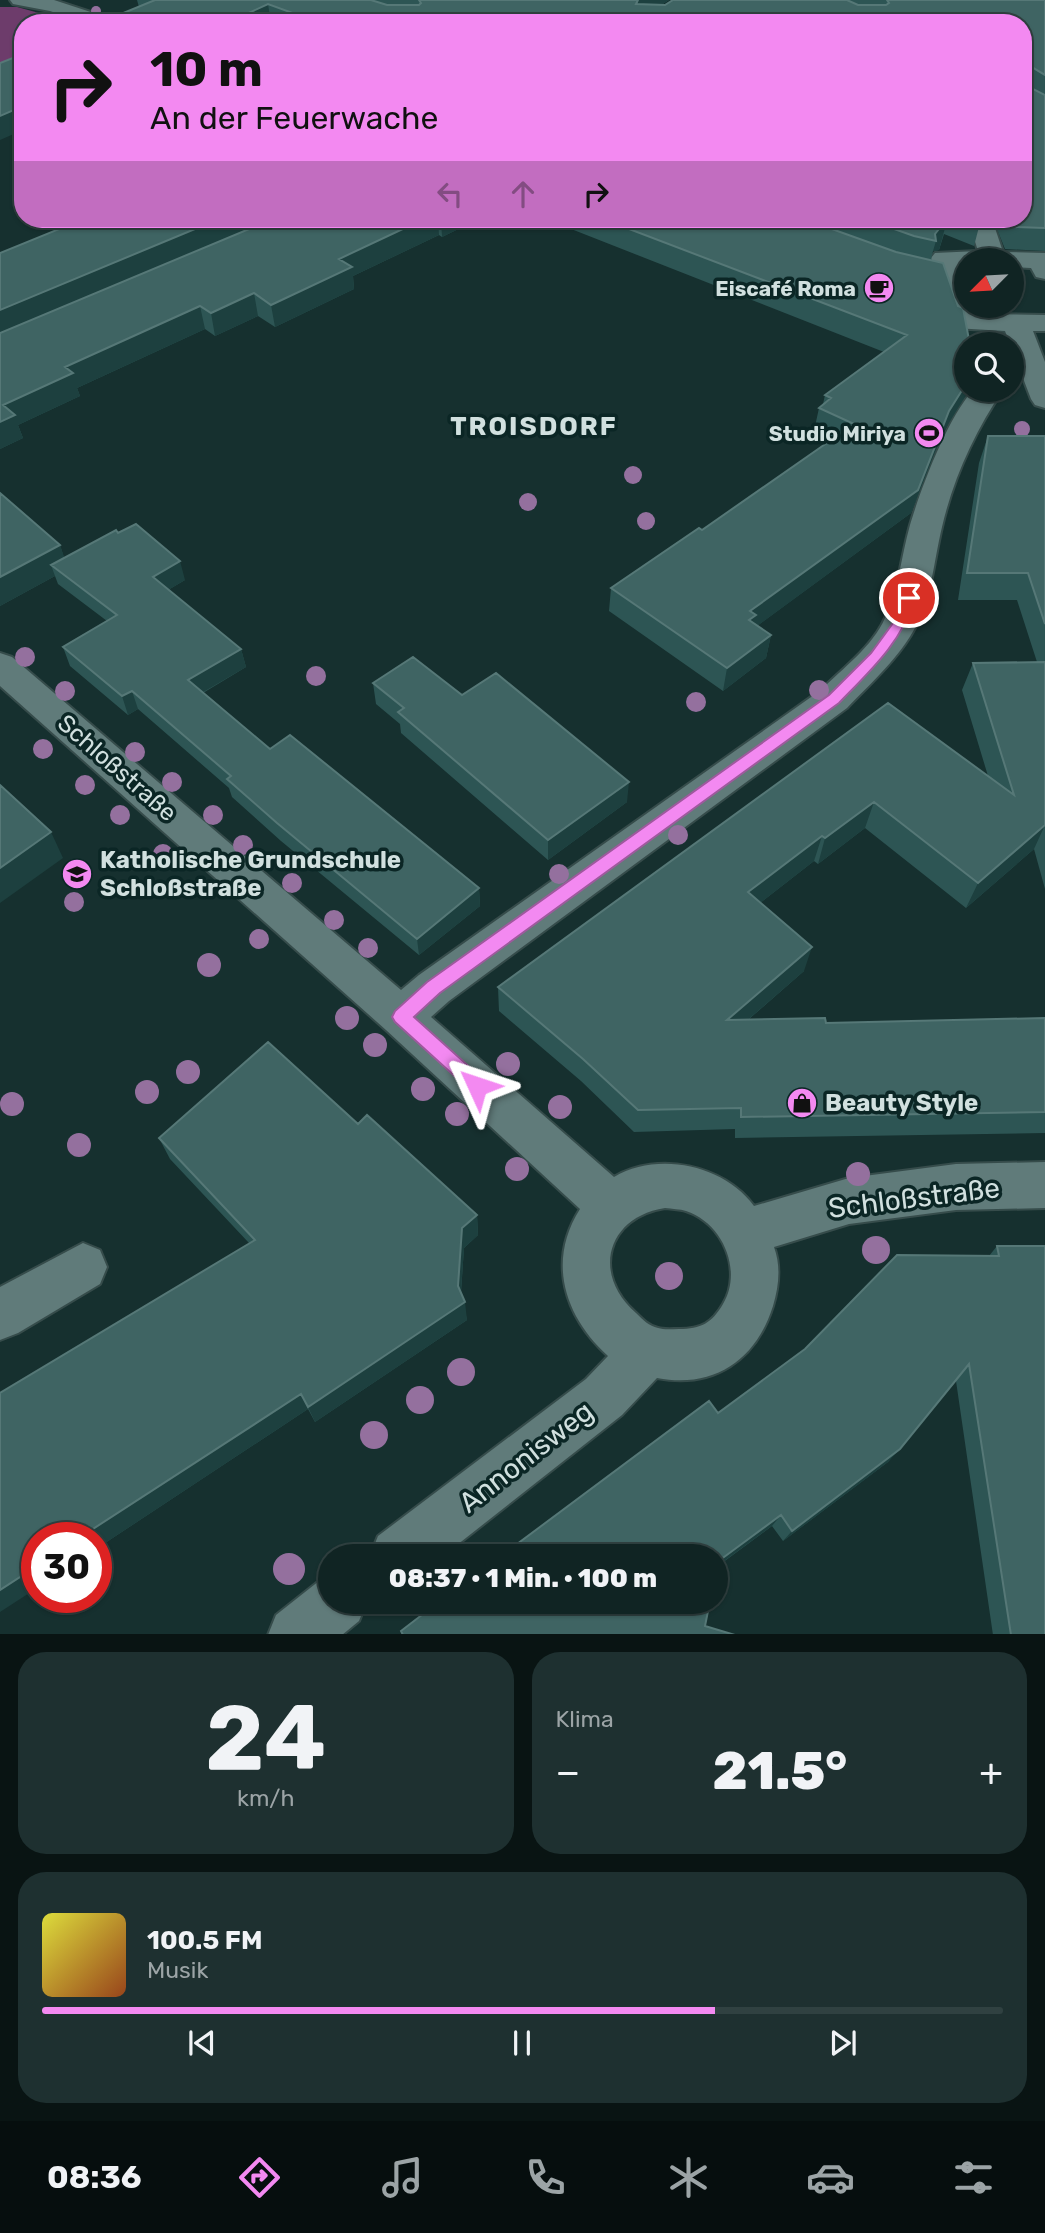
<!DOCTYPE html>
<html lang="de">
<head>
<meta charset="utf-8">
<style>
  body { margin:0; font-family:Rubik,sans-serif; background:#1e3030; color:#f1f3f6; height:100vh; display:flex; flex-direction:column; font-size:26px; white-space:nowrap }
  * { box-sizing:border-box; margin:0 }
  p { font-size:23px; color:#9ca4a6 }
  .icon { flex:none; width:38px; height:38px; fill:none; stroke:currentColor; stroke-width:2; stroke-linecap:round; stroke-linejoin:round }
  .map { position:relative; height:1634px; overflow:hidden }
  .panel { display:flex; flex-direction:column; gap:18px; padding:18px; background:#091413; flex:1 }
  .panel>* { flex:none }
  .hud { position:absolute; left:14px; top:14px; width:1018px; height:214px; border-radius:28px; box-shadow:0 2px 5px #0004,0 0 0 2px #304141; background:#f389f1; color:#111; overflow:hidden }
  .needle { width:46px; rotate:246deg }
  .controls { position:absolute; left:954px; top:248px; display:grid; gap:14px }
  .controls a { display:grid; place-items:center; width:70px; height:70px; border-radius:50%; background:#102423; box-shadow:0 2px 5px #0004,0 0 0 2px #304141; font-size:35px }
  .speed { position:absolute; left:21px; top:1522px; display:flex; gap:14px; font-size:35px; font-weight:700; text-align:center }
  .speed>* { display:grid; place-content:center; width:91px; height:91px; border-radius:50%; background:#102423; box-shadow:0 2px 5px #0004,0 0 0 2px #304141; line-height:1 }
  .speed .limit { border:10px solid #d22; background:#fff; color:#111 }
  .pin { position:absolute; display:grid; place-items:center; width:60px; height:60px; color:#fff; margin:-30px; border:4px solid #fff; border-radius:50%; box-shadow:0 2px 7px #0007 }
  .me { position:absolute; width:77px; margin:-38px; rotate:312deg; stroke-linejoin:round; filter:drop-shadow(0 0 5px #0008) }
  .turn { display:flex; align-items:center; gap:24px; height:147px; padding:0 21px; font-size:32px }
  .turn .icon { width:91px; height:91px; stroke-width:2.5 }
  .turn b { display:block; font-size:49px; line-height:60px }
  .lanes { display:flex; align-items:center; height:66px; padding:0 21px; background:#0003; justify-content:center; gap:35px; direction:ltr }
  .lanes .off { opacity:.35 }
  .big { font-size:52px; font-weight:800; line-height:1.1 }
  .panel .tile { flex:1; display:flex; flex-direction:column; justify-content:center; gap:10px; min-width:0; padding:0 24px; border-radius:28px; background:#1e3030 }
  .panel .dial { align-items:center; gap:0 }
  .dial b { font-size:91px; line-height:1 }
  .song { display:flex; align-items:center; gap:21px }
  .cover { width:84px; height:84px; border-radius:10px; background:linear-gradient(135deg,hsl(60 70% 55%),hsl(20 70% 35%)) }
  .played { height:7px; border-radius:4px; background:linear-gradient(90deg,#f389f1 70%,#304141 70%) }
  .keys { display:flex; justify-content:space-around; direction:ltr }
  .heat { display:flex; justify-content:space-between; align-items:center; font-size:38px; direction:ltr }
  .panel .tiles { flex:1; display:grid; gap:18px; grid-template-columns:1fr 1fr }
  .tile:last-child { grid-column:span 2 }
  .trip { position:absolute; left:318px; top:1544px; width:410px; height:70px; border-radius:35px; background:#102423; box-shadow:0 2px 5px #0004,0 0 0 2px #304141; font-weight:800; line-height:70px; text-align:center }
  .dock { display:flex; height:112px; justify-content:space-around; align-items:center; background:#060e0e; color:#9ca4a6 }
  .dock .icon { width:49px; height:49px }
  .dock .selected { color:#f389f1 }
  .dock b { font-size:32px; color:#f1f3f6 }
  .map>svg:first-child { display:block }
  .green { fill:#6d3c6b }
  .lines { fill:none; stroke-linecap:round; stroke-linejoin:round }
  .minor-casing { stroke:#364c4b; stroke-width:4 }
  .minor { fill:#607b7a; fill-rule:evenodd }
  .tree { fill:#94709e }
  .wall { fill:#2d5554 }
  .shaded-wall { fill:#1d403f }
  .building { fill:#3f6463; stroke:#567877; stroke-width:2 }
  .route { fill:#f389f1; stroke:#9e599d; stroke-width:2 }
  .labels { text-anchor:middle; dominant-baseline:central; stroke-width:7; stroke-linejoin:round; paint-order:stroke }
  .far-poi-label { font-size:21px; font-weight:bold; fill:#d1e0df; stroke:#0b2625; text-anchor:end }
  .street-label { font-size:24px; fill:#d1e0df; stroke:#0b2625 }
  .poi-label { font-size:24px; font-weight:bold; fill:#d1e0df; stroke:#0b2625; text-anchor:start }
  .far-district-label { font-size:26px; font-weight:bold; letter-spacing:2px; fill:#d1e0df; stroke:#0b2625 }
  .near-street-label { font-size:28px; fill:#d1e0df; stroke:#0b2625 }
</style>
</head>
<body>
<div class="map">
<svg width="1045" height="1635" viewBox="0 0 1045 1635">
  <rect width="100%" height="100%" fill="#16302f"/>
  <path class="green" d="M0 7H17L76 23H23V55L0 64Z"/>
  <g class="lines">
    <g class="minor-casing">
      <path id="minor" d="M10 0H54L112 19 115 23H84L50 11 13 4Z
        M968 219H992L1003 252 1045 253V279L1036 277 1031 268 1012 267V261H966V266H959L966 286V306H972L975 314 1045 315V331H1033L1045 362V408L1035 405 1031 399 1005 331 954 328 950 322 931 258 935 253 978 251Z
        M973 390H1003C975 431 953 479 942 527 934 560 932 595 916 626 900 657 871 683 847 708L449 1001 431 1017 614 1177C658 1151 724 1165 754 1206L849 1178 956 1164 1045 1162V1208L956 1210 849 1224 774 1247C781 1266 779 1286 773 1306 756 1360 714 1389 657 1378L622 1415 443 1556H370L378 1536 586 1379 608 1356C564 1316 547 1261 580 1209L386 1030 0 686V653L12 657 401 990 419 975 821 690C842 669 873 646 885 618 899 588 901 557 910 525 921 488 947 419 973 390ZM665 1208C672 1209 680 1209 686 1211 723 1223 743 1271 723 1304 712 1323 701 1329 679 1329 672 1329 664 1330 658 1328 649 1326 643 1320 636 1313 591 1274 607 1217 665 1208Z
        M83 1243 100 1250 107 1267 100 1284 18 1333 0 1340V1287Z
        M331 1576V1601H367L359 1621 342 1635H268L276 1615 319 1581Z"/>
    </g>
    <use href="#minor" class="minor"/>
  </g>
  <g class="tree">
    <circle cx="96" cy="11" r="5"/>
    <circle cx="1022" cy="429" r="8"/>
    <circle cx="633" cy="475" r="9"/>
    <circle cx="528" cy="502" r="9"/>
    <circle cx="646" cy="521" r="9"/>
    <circle cx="25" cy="657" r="10"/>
    <circle cx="316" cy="676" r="10"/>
    <circle cx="819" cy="690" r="10"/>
    <circle cx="65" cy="691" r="10"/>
    <circle cx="696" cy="702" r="10"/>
    <circle cx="43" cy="749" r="10"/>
    <circle cx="135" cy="752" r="10"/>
    <circle cx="172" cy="782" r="10"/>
    <circle cx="85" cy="785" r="10"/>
    <circle cx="120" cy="815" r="10"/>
    <circle cx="213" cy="815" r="10"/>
    <circle cx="678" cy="835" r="10"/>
    <circle cx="243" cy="845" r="10"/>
    <circle cx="163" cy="854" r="10"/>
    <circle cx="559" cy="874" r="10"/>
    <circle cx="292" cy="883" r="10"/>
    <circle cx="74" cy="902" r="10"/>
    <circle cx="334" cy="920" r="10"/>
    <circle cx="259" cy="939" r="10"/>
    <circle cx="368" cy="948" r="10"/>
    <circle cx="209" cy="965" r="12"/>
    <circle cx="347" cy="1018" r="12"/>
    <circle cx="375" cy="1045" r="12"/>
    <circle cx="508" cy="1064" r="12"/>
    <circle cx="188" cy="1072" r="12"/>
    <circle cx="423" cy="1089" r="12"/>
    <circle cx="147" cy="1092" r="12"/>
    <circle cx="12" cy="1104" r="12"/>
    <circle cx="560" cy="1107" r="12"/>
    <circle cx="457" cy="1114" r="12"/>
    <circle cx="79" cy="1145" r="12"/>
    <circle cx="517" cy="1169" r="12"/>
    <circle cx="858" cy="1174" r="12"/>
    <circle cx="876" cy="1250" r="14"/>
    <circle cx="669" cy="1276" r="14"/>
    <circle cx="461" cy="1372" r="14"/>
    <circle cx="420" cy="1400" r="14"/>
    <circle cx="374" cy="1435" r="14"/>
    <circle cx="289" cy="1569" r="16"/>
  </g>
  <path class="wall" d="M137 0H669L661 5H665L673 0H1045V251L1005 249 993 219H1024V23H99L139 7Z
    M55 219H479L442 237 439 235 353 276 354 289 275 327 258 316 215 336 205 329 77 388 80 396 18 425 23 438 0 449 61 228 57 226Z
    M542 219H979L980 223 974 246 944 234 939 250 933 251 931 260 966 390H969L942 434 911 513 757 626 771 635 766 658 723 691 609 611 611 588 702 530 832 439 814 431 819 408 823 404 825 395 884 352 561 225Z
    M988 436H1045V889L1034 849 966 908 865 828 818 864 814 861 760 903 804 971 749 1019 826 1023 1045 1018V1133L735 1138V1129L634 1132 581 1081 499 1011 498 987 888 703 988 776 962 690 973 663 1037 662 1017 600H958L979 463Z
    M0 493 60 545 64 558 185 580 168 590 241 649 246 667 203 693 270 749 479 888 480 906 419 955 281 841 232 797 229 788 138 709 128 715 70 666 63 647 107 621 58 584 55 576 0 606Z
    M373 683 462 695 627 802 548 860 401 733 400 724 376 704Z
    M358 1124 477 1215 478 1235 464 1248 461 1293 467 1320 315 1422 308 1409 96 1549 249 1243 170 1159 159 1138Z
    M997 1246 1045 1635H993L956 1381 888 1462 783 1541 772 1526 718 1566V1413L989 1256Z"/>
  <path class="shaded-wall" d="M638 0H669L636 21Z
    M268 4 271 23H227Z
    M23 101V130L0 140V116Z
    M219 219H275L0 336V310Z
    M424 219H438L439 235 353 276 354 289 275 327 271 305 339 259Z
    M441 219H479L442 237Z
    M945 228 939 250 933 251 936 241 935 234 939 229Z
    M254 293 258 316 215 336 211 313Z
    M200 306 205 329 77 388 80 396 18 425 23 438 0 449V422L3 405 65 367Z
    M966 384V390H969L968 392 942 434 911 513 753 629 745 643 750 611 949 411Z
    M60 545 68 568 51 565 55 576 0 606V577Z
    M180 561 185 580 158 596 153 577Z
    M771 635 766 658 723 691 727 668Z
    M241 649 246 667 193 698 188 680Z
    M132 691 138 709 128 715 122 696Z
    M629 782 627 802 548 860V840Z
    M874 802 865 828 818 864 825 838Z
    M1045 825 1034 849 966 908 978 883Z
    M51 832 63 858 0 903V868Z
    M822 836 814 861 742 917 748 892Z
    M479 888 480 906 419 955 417 939Z
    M812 947 804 971 721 1043 727 1020Z
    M477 1215 478 1235 464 1248 460 1304 458 1286 462 1228Z
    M465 1302 467 1320 315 1422 308 1407Z
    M301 1394 308 1409 96 1549V1538H79Z
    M900 1449 888 1462 783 1541 792 1531Z
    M781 1515 772 1526 716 1567 720 1560Z
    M37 1566V1588L0 1612V1590Z"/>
  <path class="building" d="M155 0H371L387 5H419L421 3 419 0H638L636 4 665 5 673 0H847L858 5H886L889 3 887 0H1045V75L1030 66 1027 86 1045 95V228L1012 227 1008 219H1024V23H320L268 4 227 23H99Z
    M23 54V101L19 102 23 104V106L0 116V63Z
    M75 219H219L0 310V253L79 221Z
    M273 219H424L339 259 352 267 271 305 254 293 211 313 200 306 65 367 73 373 3 405 15 415 0 422V333Z
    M603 219H804L896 252 943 263 958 306 963 308 970 345H966V384L949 411 918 490 750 611 756 615 749 620 771 635 727 668 611 588 699 528 702 530 854 424 819 408 831 398 825 395 907 335Z
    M866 219H943L945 228 939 229 935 234 936 241 914 236Z
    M968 219H979L980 223Z
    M988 436H1045V624L1028 573H967Z
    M0 493 60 545 0 577Z
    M136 524 180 561 153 577 241 649 188 680 270 749 290 735 479 888 417 939 277 823 227 779 231 776 132 691 122 696 63 647 117 615 51 565 116 530 118 533Z
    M413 657 462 695 496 673 629 782 548 840 398 712 404 708 373 683Z
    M1045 662V825L978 883 874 802 825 838 822 836 748 892 812 947 727 1020 825 1018 826 1023 1045 1018V1112L741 1117V1108L638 1110 583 1059 498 987 888 703 1014 795 973 663Z
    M0 785 51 832 0 868Z
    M268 1042 358 1124 367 1115 477 1215 462 1228 458 1286 465 1302 308 1407 301 1394 79 1538H37V1566L0 1590V1393L255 1240 159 1138Z
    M997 1246H1045V1635H1011L969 1364 900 1449 792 1531 781 1515 720 1560 716 1577V1556H501L709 1401 718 1413 805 1349 897 1255 999 1256Z
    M440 1601H710L705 1626 735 1635H403L401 1631Z"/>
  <path class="route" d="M909 593 916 598C900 644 872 669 839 703L440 993 414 1017 484 1080 486 1086 484 1091 477 1094 471 1091 395 1022 392 1017 395 1011 427 982 829 695 871 653 893 623 904 594Z"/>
  <defs>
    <g id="cafe-disc" transform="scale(1.575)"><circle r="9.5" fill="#f389f1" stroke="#0b2625"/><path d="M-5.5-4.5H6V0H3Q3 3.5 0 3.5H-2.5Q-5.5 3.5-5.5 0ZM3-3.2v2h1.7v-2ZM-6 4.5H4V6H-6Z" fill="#111"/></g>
    <g id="stadium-disc" transform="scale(1.575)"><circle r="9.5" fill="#f389f1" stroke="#0b2625"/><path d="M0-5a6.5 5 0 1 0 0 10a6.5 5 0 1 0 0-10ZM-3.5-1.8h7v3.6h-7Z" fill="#111"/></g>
    <g id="school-disc" transform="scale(1.575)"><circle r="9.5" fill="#f389f1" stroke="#0b2625"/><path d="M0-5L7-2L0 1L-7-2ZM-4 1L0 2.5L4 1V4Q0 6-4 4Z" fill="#111"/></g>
    <g id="shop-disc" transform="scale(1.575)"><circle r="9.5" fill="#f389f1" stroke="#0b2625"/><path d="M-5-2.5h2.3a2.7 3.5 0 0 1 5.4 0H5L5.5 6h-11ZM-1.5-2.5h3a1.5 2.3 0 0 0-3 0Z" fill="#111"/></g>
  </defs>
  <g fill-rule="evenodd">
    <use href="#cafe-disc" x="879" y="288"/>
    <use href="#stadium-disc" x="929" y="433"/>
    <use href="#school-disc" x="77" y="874"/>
    <use href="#shop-disc" x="802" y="1103"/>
  </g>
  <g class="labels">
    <g class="far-poi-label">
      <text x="856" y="288">Eiscafé Roma</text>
      <text x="906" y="433">Studio Miriya</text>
    </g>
    <g class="street-label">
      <text transform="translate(117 768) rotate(41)">Schloßstraße</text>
    </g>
    <g class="poi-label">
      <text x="100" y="860">Katholische Grundschule<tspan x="100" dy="28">Schloßstraße</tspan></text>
      <text x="825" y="1103">Beauty Style</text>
    </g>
    <g class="far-district-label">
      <text x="534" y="426">TROISDORF</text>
    </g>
    <g class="near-street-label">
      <text transform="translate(914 1198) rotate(-7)">Schloßstraße</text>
      <text transform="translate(526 1457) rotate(-38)">Annonisweg</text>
    </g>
  </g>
</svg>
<div class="controls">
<a><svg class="needle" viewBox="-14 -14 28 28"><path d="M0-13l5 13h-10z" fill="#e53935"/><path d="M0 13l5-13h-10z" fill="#9ca4a6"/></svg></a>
<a><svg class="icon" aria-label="search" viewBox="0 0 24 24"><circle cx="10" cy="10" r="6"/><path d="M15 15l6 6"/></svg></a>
</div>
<div class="speed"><div class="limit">30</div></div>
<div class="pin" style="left:909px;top:598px;background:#d93025"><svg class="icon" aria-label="arrive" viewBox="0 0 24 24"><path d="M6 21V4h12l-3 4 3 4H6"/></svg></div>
<svg class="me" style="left:477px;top:1086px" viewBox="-20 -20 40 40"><path d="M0-17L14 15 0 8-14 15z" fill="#f389f1" stroke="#fff" stroke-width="4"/></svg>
<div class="trip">08:37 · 1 Min. · 100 m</div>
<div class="hud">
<div class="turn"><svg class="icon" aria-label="right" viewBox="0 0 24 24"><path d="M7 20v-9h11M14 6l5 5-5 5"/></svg><div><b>10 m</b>An der Feuerwache</div></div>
<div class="lanes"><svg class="icon off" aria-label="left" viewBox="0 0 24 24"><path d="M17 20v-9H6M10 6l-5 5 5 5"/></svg><svg class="icon off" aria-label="ahead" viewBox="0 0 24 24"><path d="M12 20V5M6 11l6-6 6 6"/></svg><svg class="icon" aria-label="right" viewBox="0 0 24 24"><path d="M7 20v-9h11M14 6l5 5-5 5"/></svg></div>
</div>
</div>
<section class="panel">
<div class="tiles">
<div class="tile dial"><b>24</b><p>km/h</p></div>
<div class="tile"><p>Klima</p>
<div class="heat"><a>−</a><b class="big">21.5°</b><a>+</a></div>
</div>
<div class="tile">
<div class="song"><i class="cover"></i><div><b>100.5 FM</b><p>Musik</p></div></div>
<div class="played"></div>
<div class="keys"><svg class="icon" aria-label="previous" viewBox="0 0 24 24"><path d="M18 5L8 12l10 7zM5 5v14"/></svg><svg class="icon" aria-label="pause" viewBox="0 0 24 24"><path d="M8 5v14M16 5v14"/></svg><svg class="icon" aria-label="next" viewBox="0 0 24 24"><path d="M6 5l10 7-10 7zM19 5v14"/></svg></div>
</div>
</div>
</section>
<nav class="dock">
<b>08:36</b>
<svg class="icon selected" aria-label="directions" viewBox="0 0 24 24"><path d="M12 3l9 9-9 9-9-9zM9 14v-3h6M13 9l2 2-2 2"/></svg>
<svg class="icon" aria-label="music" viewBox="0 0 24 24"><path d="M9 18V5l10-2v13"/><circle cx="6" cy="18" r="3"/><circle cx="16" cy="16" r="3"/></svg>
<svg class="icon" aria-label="phone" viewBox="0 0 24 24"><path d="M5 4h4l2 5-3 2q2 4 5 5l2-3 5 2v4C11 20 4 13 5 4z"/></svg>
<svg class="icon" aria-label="climate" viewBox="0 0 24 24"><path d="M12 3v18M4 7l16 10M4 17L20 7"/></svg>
<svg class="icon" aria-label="car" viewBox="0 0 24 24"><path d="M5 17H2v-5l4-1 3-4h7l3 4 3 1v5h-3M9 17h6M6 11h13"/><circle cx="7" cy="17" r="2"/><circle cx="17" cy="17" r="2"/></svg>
<svg class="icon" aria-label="filters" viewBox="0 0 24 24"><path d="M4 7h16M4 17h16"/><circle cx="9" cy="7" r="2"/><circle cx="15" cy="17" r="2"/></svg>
</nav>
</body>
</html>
